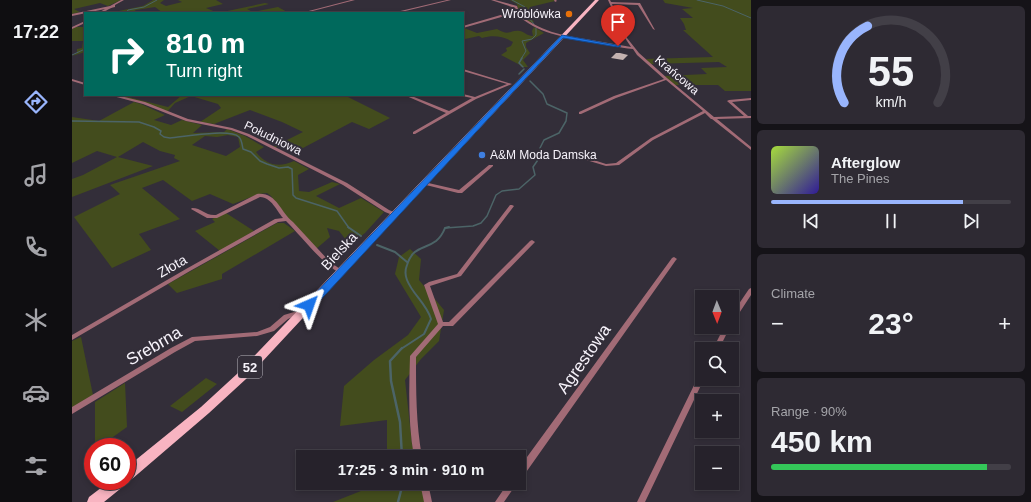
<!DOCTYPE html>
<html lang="en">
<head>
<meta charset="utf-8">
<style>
  body { margin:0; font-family:Arial,sans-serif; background:#2e2a33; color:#f1f3f6; height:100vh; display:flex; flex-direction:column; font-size:15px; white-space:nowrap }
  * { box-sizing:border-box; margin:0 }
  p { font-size:13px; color:#a4a4a9 }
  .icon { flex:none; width:22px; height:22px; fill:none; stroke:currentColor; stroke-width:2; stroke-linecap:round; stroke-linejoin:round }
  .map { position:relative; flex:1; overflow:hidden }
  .details { display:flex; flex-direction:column; gap:6px; padding:6px; background:#151318; width:280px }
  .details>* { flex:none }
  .top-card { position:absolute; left:12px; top:12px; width:380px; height:84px; border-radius:0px; box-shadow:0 2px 6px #0003,0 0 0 1px #423f47; background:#00695c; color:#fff; overflow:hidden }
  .needle { width:26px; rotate:179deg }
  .controls { position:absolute; left:623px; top:290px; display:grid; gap:8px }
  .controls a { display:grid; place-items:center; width:44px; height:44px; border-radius:0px; background:#26222b; box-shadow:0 2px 6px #0003,0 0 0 1px #423f47; font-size:20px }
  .speed { position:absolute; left:12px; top:438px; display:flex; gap:8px; font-size:20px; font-weight:700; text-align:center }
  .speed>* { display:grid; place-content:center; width:52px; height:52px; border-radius:50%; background:#26222b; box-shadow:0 2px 6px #0003,0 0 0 1px #423f47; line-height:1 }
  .speed .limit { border:6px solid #d22; background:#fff; color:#111 }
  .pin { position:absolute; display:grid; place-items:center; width:34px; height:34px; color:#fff; margin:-41px -17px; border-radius:50% 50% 50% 0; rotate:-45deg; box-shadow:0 0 4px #0007 }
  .pin .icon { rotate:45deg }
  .me { position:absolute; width:44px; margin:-22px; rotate:43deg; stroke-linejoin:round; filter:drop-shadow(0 0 3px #0008) }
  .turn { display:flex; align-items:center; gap:14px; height:84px; padding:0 16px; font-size:18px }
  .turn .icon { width:52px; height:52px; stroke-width:2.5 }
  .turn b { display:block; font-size:28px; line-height:34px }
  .big { font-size:30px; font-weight:600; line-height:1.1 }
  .details .widget { flex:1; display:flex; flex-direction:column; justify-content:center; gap:6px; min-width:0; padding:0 14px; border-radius:6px; background:#2e2a33 }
  .details .dial { align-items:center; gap:0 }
  .dial svg { height:104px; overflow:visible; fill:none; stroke:#423f47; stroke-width:7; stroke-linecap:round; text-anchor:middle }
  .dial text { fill:#f1f3f6; stroke:none }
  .song { display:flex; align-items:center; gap:12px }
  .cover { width:48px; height:48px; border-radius:6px; background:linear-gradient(135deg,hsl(80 70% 55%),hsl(250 70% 35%)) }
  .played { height:4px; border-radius:2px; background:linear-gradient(90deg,#99b5fd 80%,#423f47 80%) }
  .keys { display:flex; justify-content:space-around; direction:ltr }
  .heat { display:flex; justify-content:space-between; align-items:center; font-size:22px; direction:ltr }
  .charge { height:6px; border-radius:3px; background:linear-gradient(90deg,#34c759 90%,#423f47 0) }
  .trip { position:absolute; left:224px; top:450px; width:230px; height:40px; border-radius:0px; background:#26222b; box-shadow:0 2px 6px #0003,0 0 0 1px #423f47; font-weight:600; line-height:40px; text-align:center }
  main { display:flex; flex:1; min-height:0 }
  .tab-bar { display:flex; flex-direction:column; width:72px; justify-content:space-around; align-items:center; background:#0f0e11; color:#a4a4a9 }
  .tab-bar .icon { width:28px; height:28px }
  .tab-bar .active { color:#99b5fd }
  .tab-bar b { font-size:18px; color:#f1f3f6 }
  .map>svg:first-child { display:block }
  .green { fill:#434c1d; fill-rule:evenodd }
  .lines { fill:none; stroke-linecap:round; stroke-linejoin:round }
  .stream-far3 { stroke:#4c6467; stroke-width:1 }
  .stream-far2 { stroke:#4c6467; stroke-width:1.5 }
  .stream-far1 { stroke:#4c6467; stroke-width:2 }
  .stream { stroke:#4c6467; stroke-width:2.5 }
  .building { fill:#c4b2b0 }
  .street { fill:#a26b76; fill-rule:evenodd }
  .primary { fill:#f8b4c1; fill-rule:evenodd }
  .route { fill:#1a73e8; stroke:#114b97 }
  .food-dot { fill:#e8710a; stroke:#332e39; stroke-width:1.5 }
  .shop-dot { fill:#3f7fe0; stroke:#332e39; stroke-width:1.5 }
  .labels { text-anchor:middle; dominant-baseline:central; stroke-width:4; stroke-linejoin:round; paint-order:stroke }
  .far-poi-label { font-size:12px; fill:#f7f3fb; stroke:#332e39; text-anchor:end }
  .far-street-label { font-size:12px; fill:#f7f3fb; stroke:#332e39 }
  .shield { fill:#332e39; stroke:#bcb8c1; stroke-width:1 }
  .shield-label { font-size:13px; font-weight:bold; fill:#f7f3fb }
  .street-label { font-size:14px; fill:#f7f3fb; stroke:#332e39 }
  .near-street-label { font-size:17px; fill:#f7f3fb; stroke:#332e39 }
</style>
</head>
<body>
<main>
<nav class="tab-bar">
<b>17:22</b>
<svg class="icon active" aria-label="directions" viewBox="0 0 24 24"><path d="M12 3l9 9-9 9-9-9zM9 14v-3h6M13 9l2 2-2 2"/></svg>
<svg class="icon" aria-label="music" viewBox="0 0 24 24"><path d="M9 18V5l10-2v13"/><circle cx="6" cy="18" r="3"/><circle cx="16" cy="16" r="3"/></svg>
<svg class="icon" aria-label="phone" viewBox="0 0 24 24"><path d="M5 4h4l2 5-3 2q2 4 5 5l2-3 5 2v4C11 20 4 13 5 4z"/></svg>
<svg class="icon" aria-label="climate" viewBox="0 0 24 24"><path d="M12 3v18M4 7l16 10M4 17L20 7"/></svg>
<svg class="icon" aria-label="car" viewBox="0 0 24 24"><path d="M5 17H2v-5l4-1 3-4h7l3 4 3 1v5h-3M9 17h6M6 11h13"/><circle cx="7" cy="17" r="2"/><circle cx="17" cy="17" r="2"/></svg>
<svg class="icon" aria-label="filters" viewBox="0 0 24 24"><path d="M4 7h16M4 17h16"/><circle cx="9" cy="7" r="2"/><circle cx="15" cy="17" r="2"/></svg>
</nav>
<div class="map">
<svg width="679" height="502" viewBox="0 0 679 502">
  <rect width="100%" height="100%" fill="#332e39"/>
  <path class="green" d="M0 0H49L36 6 28 3 2 9 8 12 0 14Z
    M81 0H92L88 3 94 6 110 2 106 0H144L151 4 134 8 146 13 193 3 197 4 175 9 181 12 206 7 217 13H163L159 11 150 13H91L83 7 64 10 60 13H37L71 6Z
    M438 0H482L483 1 458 7 463 15 458 17 462 22 459 23 447 15 445 4Z
    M591 0H679V91H653L646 85H603L592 76 635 74 629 68 655 67 647 62 578 64 574 59 641 57 611 30H614L612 24 608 18H621L610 9 621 8 593 3Z
    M3 27H13V52L0 56 5 53V49L10 48 11 41H0V29Z
    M462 27 472 33 454 43V47L458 53 451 60 456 67H449L448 65 429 55 435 51 434 48 439 46 441 42C431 36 421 35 410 38L407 36 393 39 391 38V28H392L405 33 425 29C438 37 438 29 448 31 453 32 455 36 461 36L460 31Z
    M48 95 96 107 110 95H272L318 118 297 129 280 122 231 148 216 142 203 148 201 147 231 132 210 122 178 110 142 124 128 122 149 108 146 104 119 96 103 103 95 112 73 103 49 97Z
    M62 102 69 104 93 115 82 120 99 125 110 120 130 125 121 133 152 132 155 129 173 136 192 147 184 152C194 165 207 168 222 161L237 169 226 175 227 191 237 192 260 182 268 184 244 196 267 208 289 198 312 212 293 233 278 245 267 231 255 228 258 237 244 249 215 219 199 196 195 193 187 194 161 204 138 194 120 201 91 180 70 188 108 219 67 234 79 250 40 268 2 217 48 194 38 185 108 161 102 158 103 155 88 151 71 142 46 157 81 166 0 197V179L11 175 45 157 25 151 0 163V117L27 121ZM156 135 166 137 168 147 154 156 120 145 133 136 145 137Z
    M154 213 182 231 148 251 123 231 143 222 140 219Z
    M205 223H212L223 231 150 274V279L105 293 96 284Z
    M338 249 349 259 347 280 372 310 367 341 349 359 333 380 340 444 343 457H315V420L268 426 272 386 302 360 336 335 349 317 323 274 327 257Z
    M9 337 21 395 0 408V341Z
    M134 378 145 384 110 412 98 406Z
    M53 383 55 427 27 447H23V402Z
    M300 483H350L355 502H261L294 489Z"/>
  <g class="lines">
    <path class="stream-far3" d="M440 0 453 7 450 10 462 24
      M625 0 651 6 679 18
      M54 13 56 10 72 7 85 0
      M0 55 13 49
      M449 59 454 51 450 41 460 39 464 35V28"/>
    <path class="stream-far2" d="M450 58 447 63 451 67
      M447 74 452 69
      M0 121 67 122 82 127 89 131 88 134 92 137 98 138C111 137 158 128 167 137 170 140 170 145 171 149L179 152 188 161 195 164 207 168 216 167 220 169 221 195 224 198 265 211 277 228
      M373 228 401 226 409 223 415 216 424 195 430 191 447 189 463 175 461 167 470 154 468 148 472 140 487 133 494 121 495 113 475 104 471 94 458 81"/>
    <path class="stream-far1" d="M276 227 289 236
      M305 245 323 252 335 262
      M329 349 352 334 359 319C354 303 341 295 335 280 333 275 333 270 335 265 341 246 352 250 364 241 369 237 371 233 373 228L377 227"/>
    <path class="stream" d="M330 457 328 422 319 381 318 361 330 348
      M326 502 331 483"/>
  </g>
  <path class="building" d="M544 53H548L556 55 551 60 539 58Z"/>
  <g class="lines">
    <path class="street" d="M49 0H52L43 5V7C37 8 32 13 26 13L33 9 0 16V14L38 6Z
      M279 0H283L233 13H229Z
      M375 0H379L325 13H320Z
      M419 0H423L445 6 446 9 444 12C468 32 489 35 519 40 532 42 546 45 559 47L553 38 536 0H538L539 2 568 3 583 30 581 29 566 5 540 4 555 38 567 53 595 78 642 117 672 116 655 101 657 100 679 98V100L660 102 676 116H679V118L645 119 679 147V150L640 119H639L633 113 581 140 547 165 534 166 501 156V154H503L534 164 544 163 579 138 631 111 594 80 544 98 509 114H507V112L542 96 592 79 565 55 561 49C547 48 534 44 520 42 490 36 467 35 443 13L391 28V26L442 11 444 9 443 8Z
      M482 0H484L485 1 483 2Z
      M13 21V23L0 29V27Z
      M391 69 440 84 404 99 343 134H341V132L374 113 332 95H337L377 111 400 98 390 96 389 95H391V94L403 97 435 84 391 71Z
      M0 79 13 83V85L0 81Z
      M37 95H44L73 102 116 119 160 128 177 134 275 183 317 210 326 214 323 216 313 212 271 185 175 136 159 130 114 121 71 104Z
      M417 165H421V166L390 193H386L350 184V183L352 182 387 190Z
      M185 194C205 192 208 212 221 222L258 262 271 271 272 272 271 273C259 274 227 234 217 224L214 221 206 222 118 271 0 340V335L114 269 203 219 211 218C204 210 200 198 188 197L145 218H135L119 209 120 208C130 208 133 216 144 215Z
      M438 205H440L442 206 389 276 358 286 371 322H377L458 241 460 240 463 242 381 326H371L344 357C344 390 344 424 350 457H342C336 423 337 390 338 356L366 324 352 285 357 282 385 274Z
      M602 257 605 259 604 260 450 478 447 479V468L600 258Z
      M679 288V295L662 321H660V314L677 289Z
      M222 312H231L232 314 231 316H223L216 319 202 331 185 336 123 341 103 352 0 414V407L99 348 120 337 185 332 198 327 212 315Z
      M652 327H658L647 349H641Z
      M630 372V379H632L573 502H565L627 375 628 373Z
      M348 483H356L360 502H352Z
      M436 483H445L432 502H423Z"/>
    <path class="primary" d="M523 0H527L174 379 137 413 60 479 55 481V467L129 407 166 373Z
      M38 481H55L53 485 32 502H15L17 497Z"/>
  </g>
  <path class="route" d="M490 35 549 46 546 47 491 38 241 308H234L232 305 234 303Z"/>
  <circle class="food-dot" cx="497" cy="14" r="4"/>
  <circle class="shop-dot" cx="410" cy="155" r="4"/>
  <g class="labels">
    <g class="far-poi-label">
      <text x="489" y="14">Wróblówka</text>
      <text x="418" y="155" text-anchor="start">A&amp;M Moda Damska</text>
    </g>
    <g class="far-street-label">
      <text transform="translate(605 75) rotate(40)">Krańcowa</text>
      <text transform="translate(201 138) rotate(26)">Południowa</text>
    </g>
    <rect class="shield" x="166" y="356" width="24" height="22" rx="3"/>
    <g class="shield-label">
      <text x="178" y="367">52</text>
    </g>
    <g class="street-label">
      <text transform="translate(267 251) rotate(-47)">Bielska</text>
      <text transform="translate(100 266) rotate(-30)">Złota</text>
    </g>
    <g class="near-street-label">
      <text transform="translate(82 346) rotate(-30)">Srebrna</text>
      <text transform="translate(512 359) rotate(-55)">Agrestowa</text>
    </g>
  </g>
</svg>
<div class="controls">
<a><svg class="needle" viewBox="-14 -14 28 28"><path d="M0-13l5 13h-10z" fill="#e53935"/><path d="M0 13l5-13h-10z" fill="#a4a4a9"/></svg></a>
<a><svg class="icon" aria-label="search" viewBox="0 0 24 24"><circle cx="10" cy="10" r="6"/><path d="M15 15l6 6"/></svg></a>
<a>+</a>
<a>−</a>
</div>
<div class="speed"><div class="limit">60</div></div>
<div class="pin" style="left:546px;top:46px;background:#d93025"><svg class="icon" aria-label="arrive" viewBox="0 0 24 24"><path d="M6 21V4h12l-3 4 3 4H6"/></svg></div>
<svg class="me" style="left:237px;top:305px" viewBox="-20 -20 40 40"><path d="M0-17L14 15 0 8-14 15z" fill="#1a73e8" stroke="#fff" stroke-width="4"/></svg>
<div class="trip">17:25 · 3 min · 910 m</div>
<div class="top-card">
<div class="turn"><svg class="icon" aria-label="right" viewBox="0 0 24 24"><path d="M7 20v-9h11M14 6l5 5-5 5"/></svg><div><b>810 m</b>Turn right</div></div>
</div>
</div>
<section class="details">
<div class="widget dial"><svg viewBox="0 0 100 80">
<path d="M14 69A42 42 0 1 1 86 69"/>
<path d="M14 69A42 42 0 0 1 32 10" stroke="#99b5fd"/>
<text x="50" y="56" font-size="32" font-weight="700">55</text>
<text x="50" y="72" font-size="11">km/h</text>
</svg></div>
<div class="widget">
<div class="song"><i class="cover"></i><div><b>Afterglow</b><p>The Pines</p></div></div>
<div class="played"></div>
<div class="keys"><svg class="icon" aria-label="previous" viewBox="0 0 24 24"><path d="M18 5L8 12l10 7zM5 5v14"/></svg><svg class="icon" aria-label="pause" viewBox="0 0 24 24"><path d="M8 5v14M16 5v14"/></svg><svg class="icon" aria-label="next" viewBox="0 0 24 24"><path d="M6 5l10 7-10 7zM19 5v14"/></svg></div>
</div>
<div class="widget"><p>Climate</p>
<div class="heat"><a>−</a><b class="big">23°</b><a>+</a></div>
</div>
<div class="widget"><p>Range · 90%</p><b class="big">450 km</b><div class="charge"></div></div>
</section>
</main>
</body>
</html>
